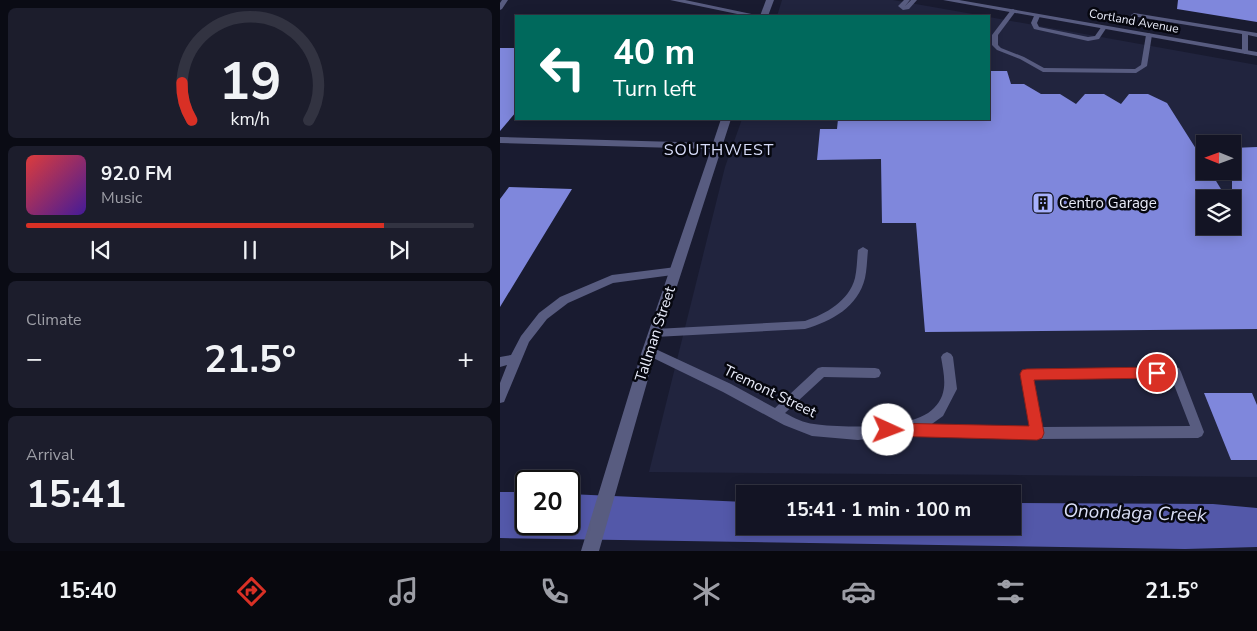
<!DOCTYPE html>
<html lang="en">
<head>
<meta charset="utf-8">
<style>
  body { margin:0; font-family:"Nunito Sans",sans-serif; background:#1c1d2c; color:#f1f3f6; height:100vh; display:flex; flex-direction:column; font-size:19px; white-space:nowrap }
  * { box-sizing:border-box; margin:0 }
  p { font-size:16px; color:#9d9ea6 }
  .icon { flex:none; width:28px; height:28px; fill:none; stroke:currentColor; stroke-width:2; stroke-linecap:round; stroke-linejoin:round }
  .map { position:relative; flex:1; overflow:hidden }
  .panel { display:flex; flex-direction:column; gap:8px; padding:8px; background:#0a0b14; width:500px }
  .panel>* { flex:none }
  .banner { position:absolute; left:15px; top:15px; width:475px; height:105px; border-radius:0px; box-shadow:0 2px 12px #0003,0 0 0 1px #323341; background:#00695c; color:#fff; overflow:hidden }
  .needle { width:32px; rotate:271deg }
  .fabs { position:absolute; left:696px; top:135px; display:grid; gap:10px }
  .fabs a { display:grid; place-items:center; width:45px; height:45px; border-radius:0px; background:#131424; box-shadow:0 2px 12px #0003,0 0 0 1px #323341; font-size:25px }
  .speed { position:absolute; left:15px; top:470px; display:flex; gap:10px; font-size:25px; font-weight:700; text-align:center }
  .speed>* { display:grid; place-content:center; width:65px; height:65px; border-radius:50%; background:#131424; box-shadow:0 2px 12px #0003,0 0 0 1px #323341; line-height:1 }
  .speed .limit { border:2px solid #111; border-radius:8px; background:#fff; color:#111 }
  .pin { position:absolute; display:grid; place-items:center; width:42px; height:42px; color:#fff; margin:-21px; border:2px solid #fff; border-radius:50%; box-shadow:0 1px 5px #0007 }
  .me { position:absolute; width:55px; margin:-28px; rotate:92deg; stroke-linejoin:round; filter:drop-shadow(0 0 4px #0008) }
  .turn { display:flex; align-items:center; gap:18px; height:105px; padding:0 15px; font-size:22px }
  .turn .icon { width:65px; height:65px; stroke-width:2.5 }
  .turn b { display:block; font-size:35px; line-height:42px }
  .big { font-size:38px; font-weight:700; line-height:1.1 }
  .panel .card { flex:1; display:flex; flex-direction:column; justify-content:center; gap:8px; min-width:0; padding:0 18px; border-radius:8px; background:#1c1d2c }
  .panel .dial { align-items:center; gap:0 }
  .dial svg { height:130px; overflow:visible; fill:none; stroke:#323341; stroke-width:7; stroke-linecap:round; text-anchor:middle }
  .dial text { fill:#f1f3f6; stroke:none }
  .song { display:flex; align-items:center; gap:15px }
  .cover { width:60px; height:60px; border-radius:8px; background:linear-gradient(135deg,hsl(0 70% 55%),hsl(260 70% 35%)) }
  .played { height:5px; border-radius:2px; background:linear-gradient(90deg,#d93025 80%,#323341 80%) }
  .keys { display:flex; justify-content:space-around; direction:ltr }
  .heat { display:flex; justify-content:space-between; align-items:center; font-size:28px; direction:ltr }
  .trip { position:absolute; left:236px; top:485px; width:285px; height:50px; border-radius:0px; background:#131424; box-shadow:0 2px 12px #0003,0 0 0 1px #323341; font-weight:700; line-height:50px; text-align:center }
  .tabs { display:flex; height:80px; justify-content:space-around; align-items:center; background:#08080e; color:#9d9ea6 }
  .tabs .icon { width:35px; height:35px }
  .tabs .current { color:#d93025 }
  .tabs b { font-size:22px; color:#f1f3f6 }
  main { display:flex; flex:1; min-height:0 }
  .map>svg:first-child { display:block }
  .built { fill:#21243e; fill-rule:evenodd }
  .water { fill:#5358a9 }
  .building { fill:#7f87dc }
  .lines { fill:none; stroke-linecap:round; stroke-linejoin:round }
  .service { fill:#585c80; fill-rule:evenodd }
  .pedestrian { fill:#585c80; fill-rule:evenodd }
  .minor { fill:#585c80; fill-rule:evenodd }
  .tertiary { fill:#585c80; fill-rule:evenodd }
  .route { fill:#d93025; stroke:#8d1f18 }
  .labels { text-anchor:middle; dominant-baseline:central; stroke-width:5; stroke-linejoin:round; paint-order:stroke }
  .far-street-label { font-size:12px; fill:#e8ebf9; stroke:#06070f }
  .poi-label { font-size:15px; fill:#e8ebf9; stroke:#06070f; text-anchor:start }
  .street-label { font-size:15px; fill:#e8ebf9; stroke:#06070f }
  .neighbourhood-label { font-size:16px; letter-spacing:1px; fill:#d8ddfa; stroke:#06070f }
  .near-water-label { font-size:19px; font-style:italic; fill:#dadef5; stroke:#06070f }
</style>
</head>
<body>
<main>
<section class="panel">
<div class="card dial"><svg viewBox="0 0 100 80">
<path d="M14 69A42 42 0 1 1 86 69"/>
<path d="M14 69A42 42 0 0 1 8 46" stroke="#d93025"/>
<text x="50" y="56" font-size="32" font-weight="700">19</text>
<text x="50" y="72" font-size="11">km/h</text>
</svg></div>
<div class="card">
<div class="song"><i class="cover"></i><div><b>92.0 FM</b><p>Music</p></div></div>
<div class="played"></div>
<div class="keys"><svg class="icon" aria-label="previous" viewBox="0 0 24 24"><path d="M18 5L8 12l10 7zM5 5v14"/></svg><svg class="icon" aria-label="pause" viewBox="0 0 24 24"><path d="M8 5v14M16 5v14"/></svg><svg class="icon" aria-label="next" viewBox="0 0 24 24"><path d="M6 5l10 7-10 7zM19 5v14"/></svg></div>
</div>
<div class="card"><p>Climate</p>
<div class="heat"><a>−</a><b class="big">21.5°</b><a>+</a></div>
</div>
<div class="card"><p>Arrival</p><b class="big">15:41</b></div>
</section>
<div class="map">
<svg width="757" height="551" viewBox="0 0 757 551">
  <rect width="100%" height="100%" fill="#191b30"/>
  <path class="built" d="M282 0H393L484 16H277Z
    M489 17 757 65V477L149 472 225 167 242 119H489ZM705 144H732V171H705ZM705 199H732V226H705Z"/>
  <path class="water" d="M0 492H26V524H69V494L245 502V526H512L513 503 713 504 757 508V547L685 549 0 538Z"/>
  <path class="building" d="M678 0H757V22L677 9Z
    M0 48H16V112L0 131Z
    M489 71H507L511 84H524L541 94H560L576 104 585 94H604L621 104 629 94H648L667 103 705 163V171H710L727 199H705V226H732V148L757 147V329L425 332 416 223H382L381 159 317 160 320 129H337L338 119H489Z
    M9 187 72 189 0 307V199Z
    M704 393H752L757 405V460H731Z"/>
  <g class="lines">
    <path class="service" d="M2 0H8L2 9 0 10V3Z
      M404 0H410L405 6 411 0H417L409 9 403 10 398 6Z
      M513 9 516 11 498 35V45L501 48 524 57 544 68 635 69 641 65 646 35 649 33 652 35 647 66 636 73 543 72 520 59 497 50 492 45V35L511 10Z
      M634 13 757 33V37L748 35V52L745 54 742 52V34L632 16 631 15Z
      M537 14 540 16 537 23 539 27 588 37 595 36 602 26 607 27 599 39 588 41 534 29 531 23 534 16Z
      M363 247 368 250C367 259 367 269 365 278 358 307 332 321 305 329L155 337 151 336 150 333 151 330 155 329 305 321C326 314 349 301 355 278 357 269 357 259 358 250Z
      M176 267 180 268 181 271 180 274 113 283 68 303 47 319 29 342 4 402 0 403V383L7 365 0 367V357L11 355 21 336 39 313 60 297 112 275Z
      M149 346 231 384 275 408 318 368 322 367 375 368 379 369 381 373 379 377 375 378 324 377 285 413C294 418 304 423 314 424 342 428 414 430 434 408 449 393 444 375 441 357L443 354 447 352 451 354 453 357 457 389 443 416 429 426 530 427 521 374 523 370 527 369 675 367 679 368 681 372 704 432 702 436 698 438 537 439 388 436 358 440 312 436 284 425 223 392 145 354 143 351 145 348ZM671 377 690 426 542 427 534 379Z"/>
    <path class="pedestrian" d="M170 0H185L261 16H247Z"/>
    <path class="minor" d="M266 0H274L268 16H260Z
      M221 119H231L156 351 99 551H81L142 351 211 149 0 143V137L213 143Z"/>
    <path class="tertiary" d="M443 0H459L757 52V56Z"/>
  </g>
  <path class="route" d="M657 367 661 369 663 373 661 377 657 378 534 380 544 433 542 438 537 440 388 436 383 434 381 430 383 425 388 423 529 426 520 374 522 370 527 369Z"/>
  <defs>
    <g id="building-square" transform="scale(1.125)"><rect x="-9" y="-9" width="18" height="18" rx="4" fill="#a7b1fc" stroke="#06070f"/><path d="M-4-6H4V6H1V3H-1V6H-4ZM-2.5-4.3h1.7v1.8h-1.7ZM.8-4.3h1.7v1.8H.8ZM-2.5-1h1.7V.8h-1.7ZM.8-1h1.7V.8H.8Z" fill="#111"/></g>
  </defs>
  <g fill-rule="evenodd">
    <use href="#building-square" x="543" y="203"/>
  </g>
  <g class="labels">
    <g class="far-street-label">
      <text transform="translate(634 21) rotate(10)">Cortland Avenue</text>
    </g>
    <g class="poi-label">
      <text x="559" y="203">Centro Garage</text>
    </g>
    <g class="street-label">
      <text transform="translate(155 334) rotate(-72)">Tallman Street</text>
      <text transform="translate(270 391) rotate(26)">Tremont Street</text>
    </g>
    <g class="neighbourhood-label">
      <text x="219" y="150">SOUTHWEST</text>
    </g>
    <g class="near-water-label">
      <text transform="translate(635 513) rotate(2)">Onondaga Creek</text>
    </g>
  </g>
</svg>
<div class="fabs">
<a><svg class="needle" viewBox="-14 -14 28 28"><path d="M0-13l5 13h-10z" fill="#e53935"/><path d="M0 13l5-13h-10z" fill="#9d9ea6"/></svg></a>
<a><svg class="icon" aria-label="layers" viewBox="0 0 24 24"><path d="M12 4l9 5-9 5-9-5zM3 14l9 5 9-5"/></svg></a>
</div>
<div class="speed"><div class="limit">20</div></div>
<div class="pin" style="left:657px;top:373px;background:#d93025"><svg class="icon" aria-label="arrive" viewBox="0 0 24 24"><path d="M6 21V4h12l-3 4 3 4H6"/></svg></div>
<svg class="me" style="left:388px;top:430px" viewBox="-20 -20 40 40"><circle r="19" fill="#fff"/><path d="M0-13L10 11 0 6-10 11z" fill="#d93025"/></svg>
<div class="trip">15:41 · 1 min · 100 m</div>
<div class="banner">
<div class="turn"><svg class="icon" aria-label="left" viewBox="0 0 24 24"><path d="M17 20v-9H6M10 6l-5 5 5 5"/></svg><div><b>40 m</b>Turn left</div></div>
</div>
</div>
</main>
<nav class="tabs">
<b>15:40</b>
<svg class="icon current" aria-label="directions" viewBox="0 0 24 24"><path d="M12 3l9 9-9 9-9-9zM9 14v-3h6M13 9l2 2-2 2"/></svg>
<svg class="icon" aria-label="music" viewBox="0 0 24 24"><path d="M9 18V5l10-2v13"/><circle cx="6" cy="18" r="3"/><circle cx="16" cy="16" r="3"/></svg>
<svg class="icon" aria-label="phone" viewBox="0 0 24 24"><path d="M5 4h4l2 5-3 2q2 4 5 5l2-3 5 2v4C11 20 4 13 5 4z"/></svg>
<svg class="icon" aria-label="climate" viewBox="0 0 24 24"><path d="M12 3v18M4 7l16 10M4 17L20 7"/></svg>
<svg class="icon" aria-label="car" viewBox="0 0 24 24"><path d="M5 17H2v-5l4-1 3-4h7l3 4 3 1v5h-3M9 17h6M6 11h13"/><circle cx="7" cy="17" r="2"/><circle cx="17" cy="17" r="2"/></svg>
<svg class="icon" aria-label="filters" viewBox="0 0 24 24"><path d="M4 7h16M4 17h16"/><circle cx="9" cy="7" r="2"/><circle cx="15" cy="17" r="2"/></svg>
<b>21.5°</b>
</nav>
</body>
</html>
